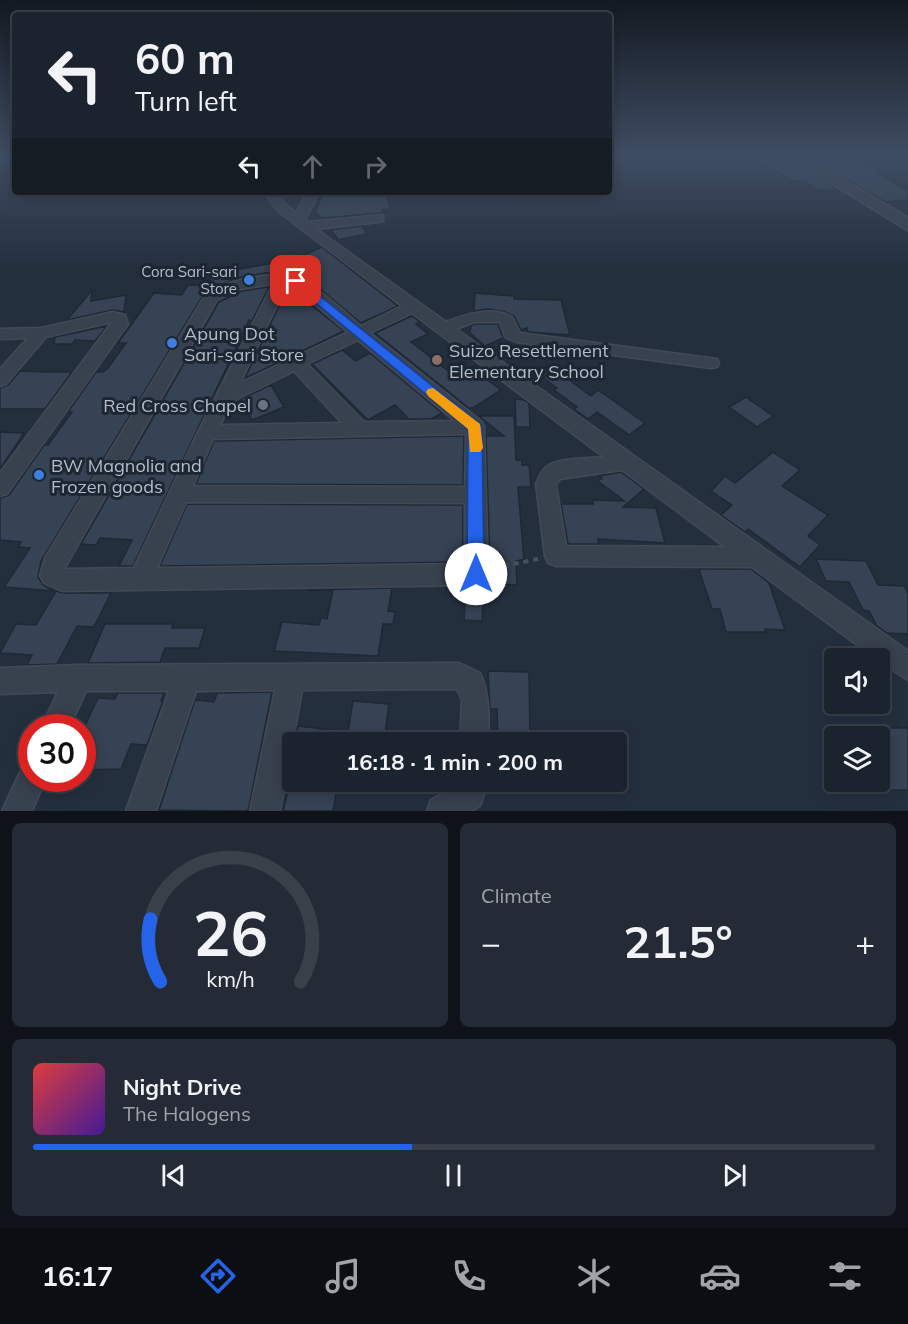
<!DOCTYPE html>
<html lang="en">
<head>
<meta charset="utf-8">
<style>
  body { margin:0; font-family:Mulish,sans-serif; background:#242b36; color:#f1f3f6; height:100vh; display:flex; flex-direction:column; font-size:22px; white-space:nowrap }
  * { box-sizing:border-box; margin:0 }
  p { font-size:20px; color:#a0a4aa }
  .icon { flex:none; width:33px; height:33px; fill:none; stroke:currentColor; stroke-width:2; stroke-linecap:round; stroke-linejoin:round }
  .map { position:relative; height:811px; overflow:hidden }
  .sheet { display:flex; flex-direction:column; gap:12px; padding:12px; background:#0f1319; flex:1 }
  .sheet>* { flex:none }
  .top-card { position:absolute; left:12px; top:12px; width:600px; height:183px; border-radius:6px; box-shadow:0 3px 15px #0003,0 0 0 2px #39404a; background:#1b232e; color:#f1f3f6; overflow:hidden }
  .buttons { position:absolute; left:824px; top:648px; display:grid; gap:12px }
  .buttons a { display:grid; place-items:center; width:66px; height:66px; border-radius:6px; background:#1b232e; box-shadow:0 3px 15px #0003,0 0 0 2px #39404a; font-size:30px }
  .speed { position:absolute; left:18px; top:714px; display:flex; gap:12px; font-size:30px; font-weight:700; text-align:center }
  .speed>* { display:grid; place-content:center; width:78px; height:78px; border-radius:50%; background:#1b232e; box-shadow:0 3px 15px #0003,0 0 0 2px #39404a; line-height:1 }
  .speed .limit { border:9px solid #d22; background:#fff; color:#111 }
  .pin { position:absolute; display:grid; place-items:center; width:51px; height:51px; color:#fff; margin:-26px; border-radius:12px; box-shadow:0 3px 9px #0006 }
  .me { position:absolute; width:66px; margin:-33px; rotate:0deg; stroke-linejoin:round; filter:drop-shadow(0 0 4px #0008) }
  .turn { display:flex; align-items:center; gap:21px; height:126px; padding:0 24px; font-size:27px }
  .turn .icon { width:78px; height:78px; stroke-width:2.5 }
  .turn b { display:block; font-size:42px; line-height:51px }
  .lanes { display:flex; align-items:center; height:57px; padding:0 24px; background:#0003; justify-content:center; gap:30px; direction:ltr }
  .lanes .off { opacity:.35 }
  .big { font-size:45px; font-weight:700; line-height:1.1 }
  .sheet .widget { flex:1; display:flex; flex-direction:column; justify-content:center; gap:9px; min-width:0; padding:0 21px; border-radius:9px; background:#242b36 }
  .sheet .dial { align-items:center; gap:0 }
  .dial svg { height:156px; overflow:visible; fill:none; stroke:#39404a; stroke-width:7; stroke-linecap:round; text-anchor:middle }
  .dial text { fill:#f1f3f6; stroke:none }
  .song { display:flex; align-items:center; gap:18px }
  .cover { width:72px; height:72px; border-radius:9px; background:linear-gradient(135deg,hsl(0 70% 55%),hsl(260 70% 35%)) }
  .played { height:6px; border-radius:3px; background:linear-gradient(90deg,#2563eb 45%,#39404a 45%) }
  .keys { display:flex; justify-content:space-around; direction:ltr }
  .heat { display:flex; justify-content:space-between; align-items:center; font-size:33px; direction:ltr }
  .sheet .tiles { flex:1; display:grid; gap:12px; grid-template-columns:1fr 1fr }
  .widget:last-child { grid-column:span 2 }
  .trip { position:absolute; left:282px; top:732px; width:345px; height:60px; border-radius:6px; background:#1b232e; box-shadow:0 3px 15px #0003,0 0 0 2px #39404a; font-weight:700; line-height:60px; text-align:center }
  .dock { display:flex; height:96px; justify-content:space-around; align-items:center; background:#0b0e12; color:#a0a4aa }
  .dock .icon { width:42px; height:42px }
  .dock .selected { color:#2563eb }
  .dock b { font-size:27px; color:#f1f3f6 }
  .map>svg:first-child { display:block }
  .building { fill:#364354; stroke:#1f2835; stroke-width:1.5 }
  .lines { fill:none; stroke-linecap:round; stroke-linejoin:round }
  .minor-casing { stroke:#414a57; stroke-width:3 }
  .tertiary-casing { stroke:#414a57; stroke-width:4 }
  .path { stroke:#3f5557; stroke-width:4; stroke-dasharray:5 5; stroke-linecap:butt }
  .minor { fill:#38414e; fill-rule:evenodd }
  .tertiary { fill:#38414e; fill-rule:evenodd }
  .route { fill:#2563eb; stroke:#184099; stroke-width:1.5 }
  .slow { fill:#f59e0b }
  .shop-dot { fill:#3f7fe0; stroke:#1d2633; stroke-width:2 }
  .education-dot { fill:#8d6e63; stroke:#1d2633; stroke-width:2 }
  .worship-dot { fill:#6b7280; stroke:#1d2633; stroke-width:2 }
  .labels { text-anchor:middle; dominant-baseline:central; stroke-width:6; stroke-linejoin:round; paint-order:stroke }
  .far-poi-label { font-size:15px; fill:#b4bcc9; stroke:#1d2633; text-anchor:end }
  .poi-label { font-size:18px; fill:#b4bcc9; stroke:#1d2633; text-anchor:start }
</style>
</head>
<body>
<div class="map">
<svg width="908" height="811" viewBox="0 0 908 811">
  <rect width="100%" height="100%" fill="#242f3e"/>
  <path class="building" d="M753 156H786L839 190 819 191 805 181 794 182Z
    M807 156 826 166 861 163 908 191V200L885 202Z
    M388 192 387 199 391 209 383 210 384 213 322 218 315 213 323 193Z
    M362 226 367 234 338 240 331 230Z
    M322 247 398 306 361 323 313 283 300 275 290 273H265L237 278 205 292 41 561 38 577 43 585 54 591 4 587 30 548 18 547 21 542 0 540V498L9 495 44 445H48L72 412H69L70 409 96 372H103L108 368 126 343H118L154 293 182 295 188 285 211 286 209 275 283 261 284 264Z
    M269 287 252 321 249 320 133 566H119L132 540 100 538 96 545 81 544 219 302 242 291Z
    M288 287 344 331 245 378Z
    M92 290 91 301 126 295 124 312 113 310 67 320Z
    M475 293 514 296V299L561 300 570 335 528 332 527 328 521 330 514 316 505 312 488 309 474 311Z
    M412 316 420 322 416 324 428 334 411 342 455 376 475 365 487 375 484 377 501 390 473 408H469L375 333Z
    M498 324 503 338 485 346 470 333 471 326 474 324Z
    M107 326 95 341 75 340 72 344H54L55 337Z
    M342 350 356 361 370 353 442 413 431 419H409L395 405 368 420 312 364Z
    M556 370 591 396 598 390 645 423 629 435 597 412 588 419 574 409 577 407 554 390 557 388 543 378Z
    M20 371 47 372H72L45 409H0V388L8 385Z
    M271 385 284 407 252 420 241 399Z
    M746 397 773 416 757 427 729 407Z
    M515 399 524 400 529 403 530 427H516Z
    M479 416H514L516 460H522V465H529L531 487H518L524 559 516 561 517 585 494 584V565H490L486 436H504Z
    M0 432 24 433 0 469Z
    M464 436 463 485 196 484 214 441Z
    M773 452 800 470 782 486 828 515 808 536 820 545 800 567 748 529 745 532 721 515 732 505 711 491 725 476 735 483Z
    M621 472 644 489 623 507 656 508 665 543 598 539 599 544H568L561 504H593V500L624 501 598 481 602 478 599 476Z
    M187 504 463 505V562L160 566Z
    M816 559 866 561 878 585 904 586 908 593V634L887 633 877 626 869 611 863 610 849 582 826 581Z
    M699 569H751L769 583 785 630 765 629 766 632H726L720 609H712Z
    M392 588 388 611 395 612 393 624H383L378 656 274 651 282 622 319 625 321 618 327 619 333 590H309Z
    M56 591 62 593H111L94 627 77 626 57 664 27 665 32 655 0 653 16 624 36 625Z
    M465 603 483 604 482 621 464 620Z
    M105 624H173L172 628H205L199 648H165L160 662 88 663Z
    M488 671 529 672 530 742H498L497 709H490Z
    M272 692 248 811 159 810 195 700 214 702 217 693Z
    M118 693H164L161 701H163L147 745 131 744 121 769 82 770V732L98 698 115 699Z
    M353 701 389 704 384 742H295L298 726 348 732Z
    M879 728H908V790H879Z
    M290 782H338L333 811H283Z"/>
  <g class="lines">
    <g class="minor-casing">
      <path id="minor" d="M264 192H276L286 205 296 213 307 192H319L305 220 307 222 383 215V221L379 222 316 229 446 322C466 314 492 306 512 317L520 333 717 359 719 363 717 367 711 368 516 342 505 337 500 322H474L456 329 908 651V680L879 661V658H875L752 567 556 566 548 563 545 556 536 484C538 479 542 471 546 467 560 457 588 459 604 457L412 313 370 333 482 422 484 427 488 574 484 581 476 585 62 591 44 583 40 576 45 558 206 294C225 280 277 270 299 277 311 282 348 315 361 326L402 306 278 211ZM273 284 198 432 134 568 64 569 217 300 241 289ZM287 284 292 285 348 332 240 383ZM358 340 455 421 364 422 307 364ZM294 371 342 423 220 425 231 402ZM466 434 465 487 193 486 213 439ZM622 470 725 547 566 546 556 485 560 479ZM186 502 465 503V564L157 568Z
        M113 312 125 315 128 324 7 494 0 496V473L112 322 46 337 6 384 0 386V369L28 338 0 339V329L41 328Z
        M459 663 480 673C490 695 489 718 488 742H460L462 700 457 689 302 690 280 811H250L275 690 196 691 156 811H126L169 691H86L69 728H41L58 692 0 694V668L78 665Z
        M32 764V778H46L32 811H2L22 768Z
        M458 782H488L480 806 471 811H427L431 800 457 785Z"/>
    </g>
    <g class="tertiary-casing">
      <path id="tertiary" d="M788 156H803L908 218V230Z"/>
    </g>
    <path class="path" d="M494 568 538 559"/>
    <use href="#minor" class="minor"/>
    <use href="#tertiary" class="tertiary"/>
  </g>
  <linearGradient id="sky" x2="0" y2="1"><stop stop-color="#141a22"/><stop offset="0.58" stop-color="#3f4d63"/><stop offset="1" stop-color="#3f4d63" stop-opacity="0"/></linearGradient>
  <rect width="908" height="269" fill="url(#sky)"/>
  <path class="route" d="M296 277 480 424 482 427 484 574 482 580 476 582 469 580 467 574 468 429 292 283V278Z"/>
  <path class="slow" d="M433 388 480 424 483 448 480 452H470L468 429 428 396 426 392 428 389Z"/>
  <g class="shop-dot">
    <circle cx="249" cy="280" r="6"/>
    <circle cx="172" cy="343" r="6"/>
    <circle cx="39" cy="475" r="6"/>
  </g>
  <circle class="education-dot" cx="437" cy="360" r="6"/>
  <circle class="worship-dot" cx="263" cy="405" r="6"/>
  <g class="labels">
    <g class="far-poi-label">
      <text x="237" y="271">Cora Sari-sari<tspan x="237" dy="17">Store</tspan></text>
    </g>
    <g class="poi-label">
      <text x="184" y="333">Apung Dot<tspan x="184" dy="21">Sari-sari Store</tspan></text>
      <text x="449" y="350">Suizo Resettlement<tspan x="449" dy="21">Elementary School</tspan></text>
      <text x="251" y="405" text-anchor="end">Red Cross Chapel</text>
      <text x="51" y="465">BW Magnolia and<tspan x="51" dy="21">Frozen goods</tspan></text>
    </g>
  </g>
</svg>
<div class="buttons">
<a><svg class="icon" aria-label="sound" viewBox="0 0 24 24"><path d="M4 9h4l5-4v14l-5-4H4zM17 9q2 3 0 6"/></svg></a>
<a><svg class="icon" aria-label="layers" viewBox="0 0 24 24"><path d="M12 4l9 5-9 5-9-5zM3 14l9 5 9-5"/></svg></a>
</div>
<div class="speed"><div class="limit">30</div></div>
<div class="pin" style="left:296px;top:281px;background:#d93025"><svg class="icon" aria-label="arrive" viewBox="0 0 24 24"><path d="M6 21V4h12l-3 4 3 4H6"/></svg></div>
<svg class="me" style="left:476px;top:574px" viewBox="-20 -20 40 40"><circle r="19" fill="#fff"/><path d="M0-13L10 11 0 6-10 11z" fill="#2563eb"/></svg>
<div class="trip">16:18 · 1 min · 200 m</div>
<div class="top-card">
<div class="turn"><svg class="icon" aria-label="left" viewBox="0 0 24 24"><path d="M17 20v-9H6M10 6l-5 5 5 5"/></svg><div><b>60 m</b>Turn left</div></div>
<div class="lanes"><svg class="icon" aria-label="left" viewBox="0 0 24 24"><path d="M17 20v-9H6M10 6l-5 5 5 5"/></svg><svg class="icon off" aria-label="ahead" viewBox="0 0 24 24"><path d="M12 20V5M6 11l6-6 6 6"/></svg><svg class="icon off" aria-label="right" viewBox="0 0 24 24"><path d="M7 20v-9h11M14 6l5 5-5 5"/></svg></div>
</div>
</div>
<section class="sheet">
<div class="tiles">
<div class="widget dial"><svg viewBox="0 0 100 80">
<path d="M14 69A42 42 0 1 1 86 69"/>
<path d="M14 69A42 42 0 0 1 9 37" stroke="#2563eb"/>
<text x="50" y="56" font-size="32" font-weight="700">26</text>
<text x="50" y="72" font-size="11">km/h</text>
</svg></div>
<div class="widget"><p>Climate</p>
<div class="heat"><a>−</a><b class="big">21.5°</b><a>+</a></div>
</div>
<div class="widget">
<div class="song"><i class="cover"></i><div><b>Night Drive</b><p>The Halogens</p></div></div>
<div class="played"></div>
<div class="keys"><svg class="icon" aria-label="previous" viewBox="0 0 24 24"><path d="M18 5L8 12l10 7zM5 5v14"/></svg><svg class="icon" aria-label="pause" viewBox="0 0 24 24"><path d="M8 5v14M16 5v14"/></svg><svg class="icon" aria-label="next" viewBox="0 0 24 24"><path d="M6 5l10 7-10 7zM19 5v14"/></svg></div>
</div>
</div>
</section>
<nav class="dock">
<b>16:17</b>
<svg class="icon selected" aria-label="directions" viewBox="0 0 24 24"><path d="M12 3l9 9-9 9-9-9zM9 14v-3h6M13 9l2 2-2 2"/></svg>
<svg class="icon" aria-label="music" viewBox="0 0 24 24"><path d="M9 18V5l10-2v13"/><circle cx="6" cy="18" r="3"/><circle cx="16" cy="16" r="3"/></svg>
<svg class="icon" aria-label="phone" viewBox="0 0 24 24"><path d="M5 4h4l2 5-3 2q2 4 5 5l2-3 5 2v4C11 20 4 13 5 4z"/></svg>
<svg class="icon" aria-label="climate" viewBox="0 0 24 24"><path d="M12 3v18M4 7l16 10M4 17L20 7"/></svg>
<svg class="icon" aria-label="car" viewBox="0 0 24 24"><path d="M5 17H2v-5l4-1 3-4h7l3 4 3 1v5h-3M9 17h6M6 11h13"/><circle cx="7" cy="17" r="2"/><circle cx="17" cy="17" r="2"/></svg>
<svg class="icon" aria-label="filters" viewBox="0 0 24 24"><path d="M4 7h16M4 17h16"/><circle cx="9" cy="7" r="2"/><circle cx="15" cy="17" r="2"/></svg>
</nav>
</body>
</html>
